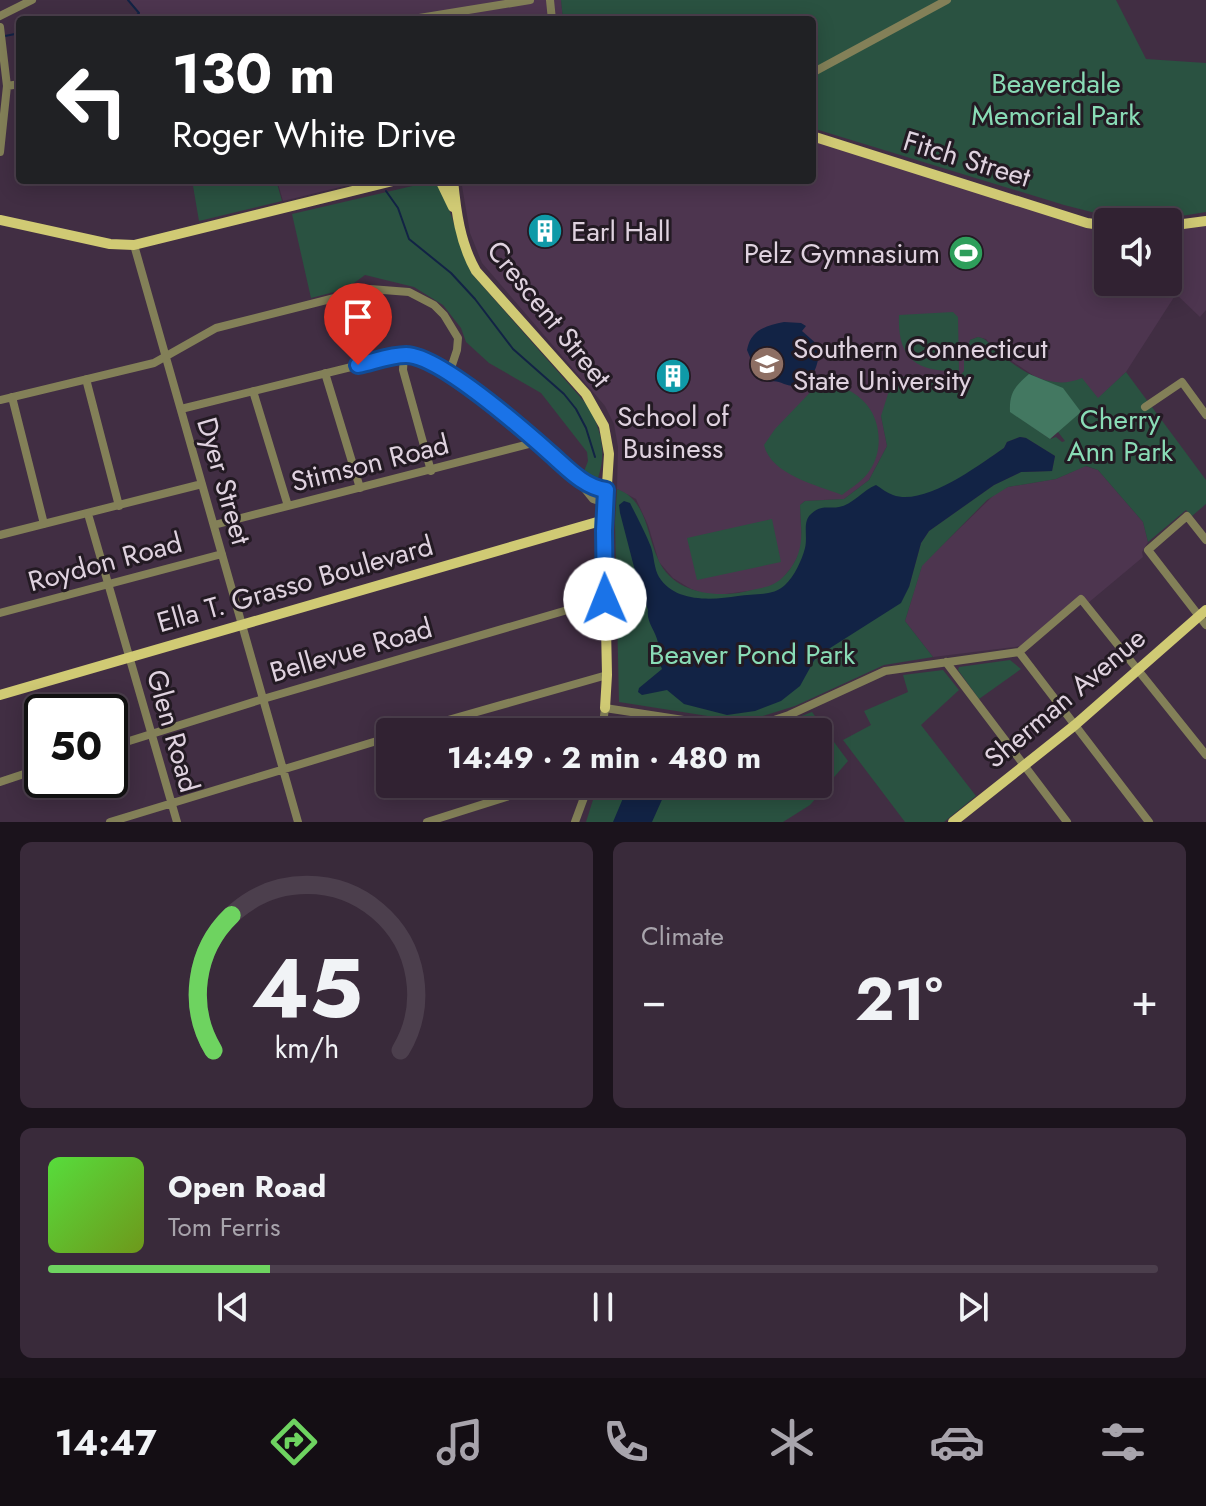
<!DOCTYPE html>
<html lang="en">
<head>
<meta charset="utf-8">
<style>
  body { margin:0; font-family:Jost,sans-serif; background:#392a3a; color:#f1f3f6; height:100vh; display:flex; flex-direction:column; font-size:30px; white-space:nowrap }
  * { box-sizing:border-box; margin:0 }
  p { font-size:26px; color:#a8a4ac }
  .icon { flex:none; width:44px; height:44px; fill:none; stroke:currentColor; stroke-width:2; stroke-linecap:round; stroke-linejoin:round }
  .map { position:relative; height:822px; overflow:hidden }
  .details { display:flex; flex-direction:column; gap:20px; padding:20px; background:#1b131c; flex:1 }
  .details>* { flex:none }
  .hud { position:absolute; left:16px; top:16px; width:800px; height:168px; border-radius:8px; box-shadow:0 4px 20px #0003,0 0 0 2px #4c3f4d; background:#202124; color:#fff; overflow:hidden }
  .buttons { position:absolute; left:1094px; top:208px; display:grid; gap:16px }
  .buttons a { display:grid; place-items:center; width:88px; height:88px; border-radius:8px; background:#312232; box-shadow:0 4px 20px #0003,0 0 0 2px #4c3f4d; font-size:40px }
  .speed { position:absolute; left:24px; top:694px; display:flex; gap:16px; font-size:40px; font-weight:700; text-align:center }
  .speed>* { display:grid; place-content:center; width:104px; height:104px; border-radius:50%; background:#312232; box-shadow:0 4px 20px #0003,0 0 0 2px #4c3f4d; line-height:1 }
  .speed .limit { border:4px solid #111; border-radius:12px; background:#fff; color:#111 }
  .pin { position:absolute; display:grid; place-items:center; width:68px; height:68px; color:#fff; margin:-82px -34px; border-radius:50% 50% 50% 0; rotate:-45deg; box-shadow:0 0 8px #0007 }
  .pin .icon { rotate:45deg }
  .me { position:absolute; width:88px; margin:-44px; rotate:359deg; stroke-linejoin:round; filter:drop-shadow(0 0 6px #0008) }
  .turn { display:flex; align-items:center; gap:28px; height:168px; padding:0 24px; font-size:36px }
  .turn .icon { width:104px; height:104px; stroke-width:2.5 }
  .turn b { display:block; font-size:56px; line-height:68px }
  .big { font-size:60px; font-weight:700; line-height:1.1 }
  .details .tile { flex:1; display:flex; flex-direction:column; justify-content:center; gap:12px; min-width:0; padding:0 28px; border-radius:12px; background:#392a3a }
  .details .dial { align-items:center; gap:0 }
  .dial svg { height:208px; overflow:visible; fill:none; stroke:#4c3f4d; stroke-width:7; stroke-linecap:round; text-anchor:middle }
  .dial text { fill:#f1f3f6; stroke:none }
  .song { display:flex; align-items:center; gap:24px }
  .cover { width:96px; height:96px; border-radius:12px; background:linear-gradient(135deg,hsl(110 70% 55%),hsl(80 70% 35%)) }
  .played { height:8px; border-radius:4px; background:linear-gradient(90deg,#6ed360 20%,#4c3f4d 20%) }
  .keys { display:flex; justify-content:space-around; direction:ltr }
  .heat { display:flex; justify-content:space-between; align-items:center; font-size:44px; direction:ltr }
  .details .tiles { flex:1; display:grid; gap:20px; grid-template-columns:1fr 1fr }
  .tile:last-child { grid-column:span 2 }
  .trip { position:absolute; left:376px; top:718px; width:456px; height:80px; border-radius:8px; background:#312232; box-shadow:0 4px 20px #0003,0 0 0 2px #4c3f4d; font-weight:700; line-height:80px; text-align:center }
  .dock { display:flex; height:128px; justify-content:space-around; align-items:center; background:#140e14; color:#a8a4ac }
  .dock .icon { width:56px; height:56px }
  .dock .current { color:#6ed360 }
  .dock b { font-size:36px; color:#f1f3f6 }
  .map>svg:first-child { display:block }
  .built { fill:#4d354f }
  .green { fill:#2a5241; fill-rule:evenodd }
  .forest { fill:#437861 }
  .water { fill:#122345 }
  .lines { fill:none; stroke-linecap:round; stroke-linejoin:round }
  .stream { stroke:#122345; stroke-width:2 }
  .minor { stroke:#838058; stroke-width:8 }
  .major { stroke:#d0ca74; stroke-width:10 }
  .route-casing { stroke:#114b97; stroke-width:20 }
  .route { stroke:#1a73e8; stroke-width:14 }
  .labels { text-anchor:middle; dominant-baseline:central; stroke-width:6; stroke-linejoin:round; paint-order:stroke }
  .park-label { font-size:28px; fill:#89dcb6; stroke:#231a23 }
  .street-label { font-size:28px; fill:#dfd2df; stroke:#231a23 }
  .poi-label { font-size:28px; fill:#dfd2df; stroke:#231a23; text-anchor:start }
</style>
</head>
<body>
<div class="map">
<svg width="1206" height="822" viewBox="0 0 1206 822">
  <rect width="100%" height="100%" fill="#412e43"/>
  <path class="built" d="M129 0H561L563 20H134L138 14 137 10Z
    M812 136 1108 226V282H1168V226L1206 221V310L1200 317 1176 294 1126 372 1098 399 1075 382 1057 384 1037 378 994 349 986 339 978 337 970 340 964 359V371L960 377 947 381 908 374 881 416 887 446 869 480 844 499 805 501 800 505 802 549 792 567 781 580 770 588 711 596 691 589 673 578 659 562 648 525 636 499 617 489 618 447 614 424 605 406 482 263 470 233 461 180H812Z
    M277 180H369L283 201Z
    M1085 466 1098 470 1143 522 1148 542 1142 552 1143 557 1088 603 1081 595 1022 646 933 657 905 621 922 565 998 491 1008 487 1056 479Z"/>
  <path class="green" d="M561 0H1116L1146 59 1206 63V212L1157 220H1123L1064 205 812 128V20H563Z
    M192 180H276L282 201 199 221Z
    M434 181C452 202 458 247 472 274L589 407C601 431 607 452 598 478L591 480 583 474 588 461 587 452 541 393 489 363 466 342 461 328 443 305 414 287 365 275 346 289 311 298 292 214Z
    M953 312 958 317 959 371C918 372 897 360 899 315Z
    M978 337C987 339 988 343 994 348 1018 370 1050 392 1082 378L1098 398 1126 372 1206 480V504L1192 516 1186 510 1148 542 1143 522 1098 470 1086 466 1056 479 1008 487 987 500 922 566 905 621 933 657 884 665 795 706 760 717H714L619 702 615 522 617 489C647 500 646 533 658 559 672 592 712 598 743 592 761 587 773 589 786 574 806 551 801 533 800 505L805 501 844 499 869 480 887 446 881 416 893 378C917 372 950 390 964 371V359L970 340ZM1033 400 1065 441 1062 442 1056 437 1050 439 1020 418ZM1020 437 1026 438 1055 456 1052 471 1021 472 994 485 929 531 921 543 909 587 854 554 1004 448 1007 442Z
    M824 378C838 385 857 392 867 405 881 422 883 451 870 470 864 480 851 488 842 495 817 485 771 475 764 445L775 429Z
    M772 519 781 562 697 580 687 538Z
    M1010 660 1021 669 979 699 958 670 959 667Z
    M943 670 959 690 921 725 976 796 944 822H905L843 740 871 725 864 711 908 692 903 675Z
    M812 712 848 761 810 805 783 822H586L598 784H818V732H744L775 726Z
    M620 717 735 732H611L614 721Z"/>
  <path class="forest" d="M1029 374 1063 388 1081 412 1050 439 1010 412C1009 393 1015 386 1029 374Z"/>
  <path class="water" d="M784 322 801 323 806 326 802 331 819 346C820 362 813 386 794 386 784 386 779 379 769 382L755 369 747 350C751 329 766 326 784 322Z
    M1020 437 1026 438 1055 456 1052 471 1021 472 994 485 929 531 921 543 909 587 901 603 816 657 800 686 781 701 755 711 727 715 684 704 667 690 642 695 638 692 639 688 662 669C657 658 658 653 658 643 656 631 646 622 648 610L634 567 620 513 619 505 624 501 630 503C637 517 645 532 651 547 654 556 654 569 659 577 675 603 713 600 738 596 753 593 773 597 785 585 794 577 802 560 805 548 808 536 802 522 811 514 821 504 829 509 839 507 852 505 863 490 876 485 881 488 887 493 893 495 924 507 979 465 1004 448L1007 442Z
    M629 784H669L652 822H613Z"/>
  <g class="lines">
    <path class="stream" d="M128 0 139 13 133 20
      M5 36 20 33
      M386 191 398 208 409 239 451 273 475 299 513 349 564 394 576 409 586 428 595 457"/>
    <path class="minor" d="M550 0 552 20
      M0 16 32 0
      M407 20 530 0
      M0 27 7 86 0 152
      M812 73 947 0
      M7 86 20 84
      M134 245 298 822
      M404 354 403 370 431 471
      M325 373 360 488
      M86 379 119 506
      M253 391 288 506
      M12 397 44 524
      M0 400 154 363 216 328 370 289 409 292 434 305 444 315 458 338 457 350 449 374
      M1145 407 1182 382 1206 415
      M181 409 404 354C410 355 417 355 422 358 449 369 500 409 523 428 547 448 574 486 606 490
      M576 478 593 499 605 503
      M88 514 177 822
      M214 525 537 442
      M0 535 202 484
      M1206 540 1187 516 1148 550 1206 625
      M0 613 222 554
      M1019 652 1149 822
      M946 662 1067 822
      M406 732 607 675
      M602 732 605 708 703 723 748 725 768 722 789 715 885 671 1019 652 1081 599 1206 755
      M110 747 263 699 605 599
      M0 782 42 768
      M110 822 390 737
      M427 822 547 784
      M575 822 589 784"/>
    <path class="major" d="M812 136 1087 223 1108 226
      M440 180 453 207
      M453 180C456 211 460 243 476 271L586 394 604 426 609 454 604 531 607 675 605 708
      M0 220 110 244 134 245 397 180
      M1168 226 1206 221
      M0 695 604 520
      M953 822 1075 725 1206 610"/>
  </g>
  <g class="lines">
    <g class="route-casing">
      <path id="route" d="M358 365C373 362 390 355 406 355 439 355 524 430 551 454 567 468 584 487 606 490L604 531 605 599"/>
    </g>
    <use href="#route" class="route"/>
  </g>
  <defs>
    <g id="building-disc" transform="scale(1.8)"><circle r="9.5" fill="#0f9aa8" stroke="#231a23"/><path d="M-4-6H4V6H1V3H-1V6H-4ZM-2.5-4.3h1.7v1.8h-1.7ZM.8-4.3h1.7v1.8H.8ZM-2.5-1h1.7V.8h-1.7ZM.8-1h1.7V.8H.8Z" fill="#fff"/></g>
    <g id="stadium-disc" transform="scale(1.8)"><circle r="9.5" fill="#2e9e5b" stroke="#231a23"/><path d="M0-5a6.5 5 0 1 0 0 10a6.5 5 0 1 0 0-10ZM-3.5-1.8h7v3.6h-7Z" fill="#fff"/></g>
    <g id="university-disc" transform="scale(1.8)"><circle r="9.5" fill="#8d6e63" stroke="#231a23"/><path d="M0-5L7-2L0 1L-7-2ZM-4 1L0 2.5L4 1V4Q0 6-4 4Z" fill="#fff"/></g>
  </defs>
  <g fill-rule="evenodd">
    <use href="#building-disc" x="545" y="231"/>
    <use href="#stadium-disc" x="966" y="253"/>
    <use href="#university-disc" x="767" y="364"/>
    <use href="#building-disc" x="673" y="376"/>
  </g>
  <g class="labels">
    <g class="park-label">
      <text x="1056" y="83">Beaverdale<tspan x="1056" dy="32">Memorial Park</tspan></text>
      <text x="1120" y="419">Cherry<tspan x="1120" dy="32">Ann Park</tspan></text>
      <text x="752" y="654">Beaver Pond Park</text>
    </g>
    <g class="street-label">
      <text transform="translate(967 159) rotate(17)">Fitch Street</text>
      <text transform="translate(549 314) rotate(51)">Crescent Street</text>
      <text transform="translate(370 463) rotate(-14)">Stimson Road</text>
      <text transform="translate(224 481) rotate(74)">Dyer Street</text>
      <text transform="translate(105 562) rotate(-15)">Roydon Road</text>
      <text transform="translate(295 584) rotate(-16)">Ella T. Grasso Boulevard</text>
      <text transform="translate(351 650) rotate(-16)">Bellevue Road</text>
      <text transform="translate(1065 698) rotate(-40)">Sherman Avenue</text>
      <text transform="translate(173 731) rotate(74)">Glen Road</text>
    </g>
    <g class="poi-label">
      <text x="571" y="231">Earl Hall</text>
      <text x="940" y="253" text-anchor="end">Pelz Gymnasium</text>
      <text x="793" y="348">Southern Connecticut<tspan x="793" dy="32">State University</tspan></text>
      <text x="673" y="416" text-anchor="middle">School of<tspan x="673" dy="32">Business</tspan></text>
    </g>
  </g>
</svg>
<div class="buttons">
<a><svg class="icon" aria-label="sound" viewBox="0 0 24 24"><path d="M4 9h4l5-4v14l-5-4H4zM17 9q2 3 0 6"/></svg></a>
</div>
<div class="speed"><div class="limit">50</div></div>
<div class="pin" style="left:358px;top:365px;background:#d93025"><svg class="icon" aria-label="arrive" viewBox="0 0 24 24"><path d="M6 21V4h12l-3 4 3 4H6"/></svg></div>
<svg class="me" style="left:605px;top:599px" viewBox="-20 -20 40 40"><circle r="19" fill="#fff"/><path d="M0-13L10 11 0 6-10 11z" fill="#1a73e8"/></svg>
<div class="trip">14:49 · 2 min · 480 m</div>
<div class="hud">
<div class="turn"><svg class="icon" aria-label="left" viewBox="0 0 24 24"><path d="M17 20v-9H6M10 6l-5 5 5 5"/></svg><div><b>130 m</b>Roger White Drive</div></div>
</div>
</div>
<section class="details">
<div class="tiles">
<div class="tile dial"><svg viewBox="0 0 100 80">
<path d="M14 69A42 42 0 1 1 86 69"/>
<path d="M14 69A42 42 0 0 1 21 17" stroke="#6ed360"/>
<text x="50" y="56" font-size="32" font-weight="700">45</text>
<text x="50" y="72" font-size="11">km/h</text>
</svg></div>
<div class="tile"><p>Climate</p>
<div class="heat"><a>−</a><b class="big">21°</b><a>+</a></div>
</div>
<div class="tile">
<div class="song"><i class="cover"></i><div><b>Open Road</b><p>Tom Ferris</p></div></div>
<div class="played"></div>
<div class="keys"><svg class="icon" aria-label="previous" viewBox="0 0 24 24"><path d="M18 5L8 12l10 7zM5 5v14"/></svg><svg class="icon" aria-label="pause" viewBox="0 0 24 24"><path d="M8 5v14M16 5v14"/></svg><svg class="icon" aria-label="next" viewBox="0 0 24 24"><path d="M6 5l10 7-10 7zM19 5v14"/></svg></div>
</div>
</div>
</section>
<nav class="dock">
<b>14:47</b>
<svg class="icon current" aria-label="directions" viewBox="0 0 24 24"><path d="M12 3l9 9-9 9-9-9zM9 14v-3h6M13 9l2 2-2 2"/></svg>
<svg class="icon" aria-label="music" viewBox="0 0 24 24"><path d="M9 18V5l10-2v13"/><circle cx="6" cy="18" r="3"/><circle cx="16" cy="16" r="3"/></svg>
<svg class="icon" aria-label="phone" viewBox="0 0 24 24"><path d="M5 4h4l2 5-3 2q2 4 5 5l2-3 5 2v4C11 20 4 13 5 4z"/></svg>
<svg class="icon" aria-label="climate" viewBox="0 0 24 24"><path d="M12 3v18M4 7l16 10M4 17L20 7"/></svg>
<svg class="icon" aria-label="car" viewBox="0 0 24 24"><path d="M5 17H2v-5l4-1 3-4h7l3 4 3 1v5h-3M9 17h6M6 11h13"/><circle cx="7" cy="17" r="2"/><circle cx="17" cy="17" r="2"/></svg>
<svg class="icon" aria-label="filters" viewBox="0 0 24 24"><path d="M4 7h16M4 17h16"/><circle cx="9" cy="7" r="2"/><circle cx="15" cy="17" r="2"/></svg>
</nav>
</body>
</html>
